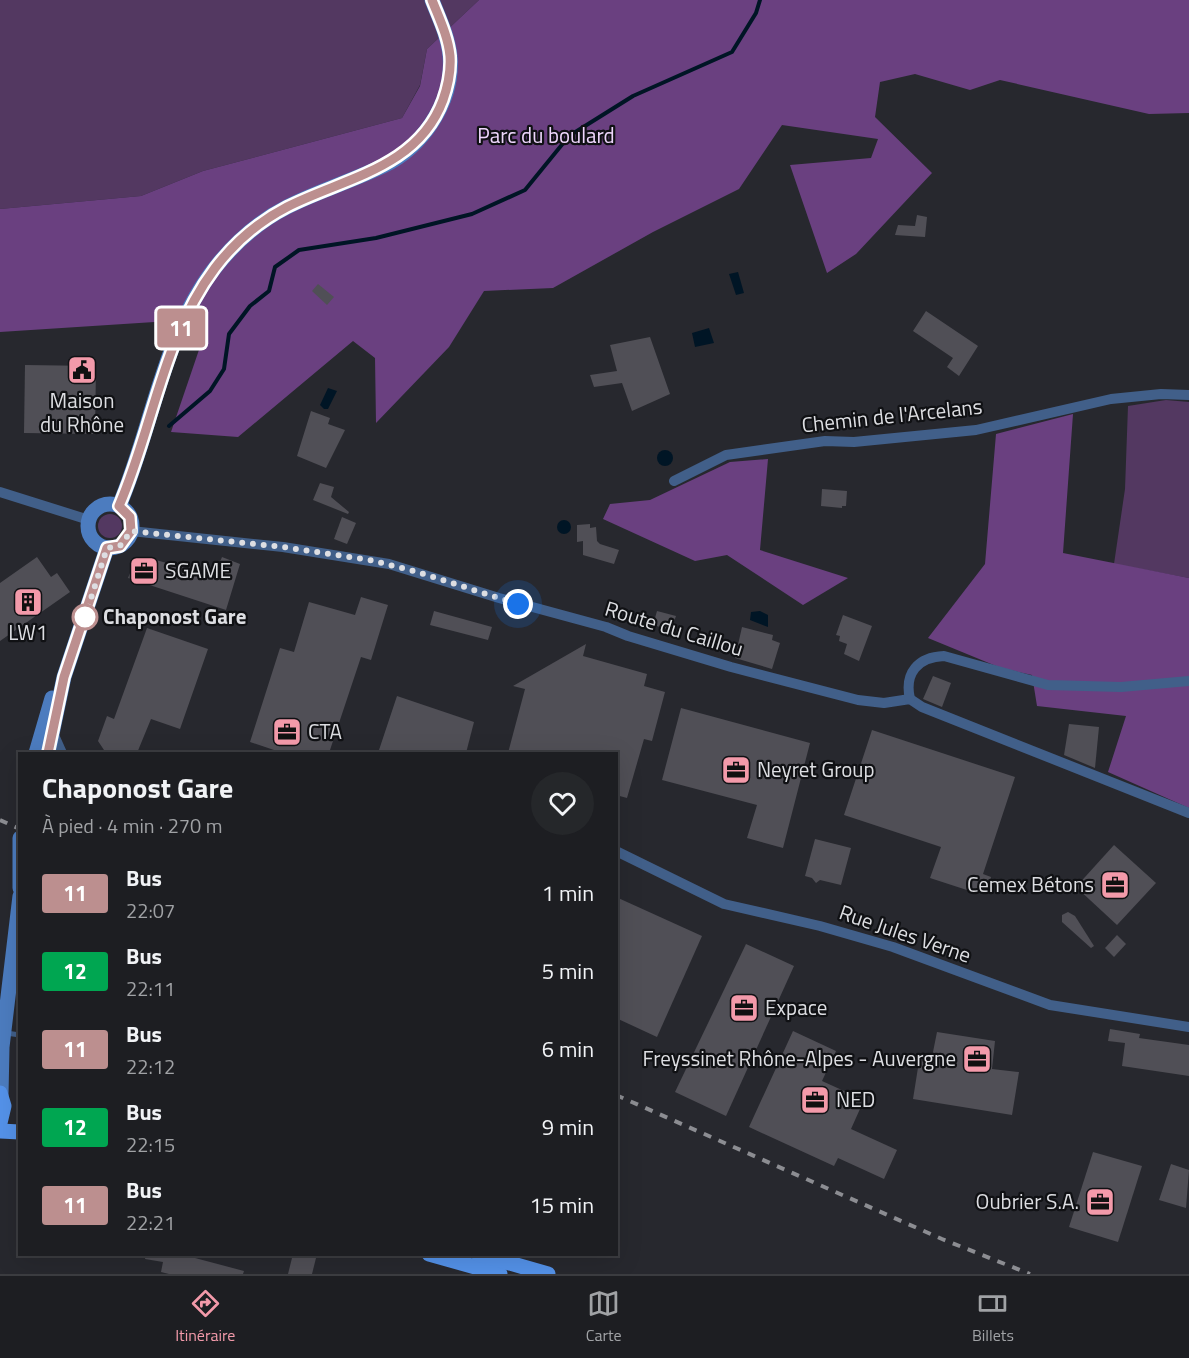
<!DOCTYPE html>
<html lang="fr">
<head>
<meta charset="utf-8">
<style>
  body { margin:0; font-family:"Titillium Web",sans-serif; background:#25272a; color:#f1f3f6; height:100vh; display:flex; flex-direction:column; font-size:22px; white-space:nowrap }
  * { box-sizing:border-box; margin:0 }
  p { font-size:20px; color:#a0a2a5 }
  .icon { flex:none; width:33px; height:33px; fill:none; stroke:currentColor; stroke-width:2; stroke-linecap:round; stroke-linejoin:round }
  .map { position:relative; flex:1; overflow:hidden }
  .side { position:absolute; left:18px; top:752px; width:600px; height:504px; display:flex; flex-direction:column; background:#1d1e22; border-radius:0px; box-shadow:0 6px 24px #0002,0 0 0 2px #3b3c40 }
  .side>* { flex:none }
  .badge { padding:0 12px; border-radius:4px; font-size:21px; line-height:39px }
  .you { position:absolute; width:30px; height:30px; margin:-15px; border:4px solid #fff; border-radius:50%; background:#1a73e8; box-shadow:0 0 0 9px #1a73e833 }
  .map>.badge { position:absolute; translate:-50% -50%; box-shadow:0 0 0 3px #fff }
  .round { display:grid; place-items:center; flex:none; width:63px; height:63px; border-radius:32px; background:#25272a }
  .overview { display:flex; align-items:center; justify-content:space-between; height:102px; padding:0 24px }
  h1 { font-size:28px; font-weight:700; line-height:45px }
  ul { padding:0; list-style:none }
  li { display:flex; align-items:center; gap:18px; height:78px; padding:0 24px }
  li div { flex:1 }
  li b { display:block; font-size:22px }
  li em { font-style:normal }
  li .badge { min-width:66px; font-weight:700; text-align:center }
  .tab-bar { display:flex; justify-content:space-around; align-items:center; height:84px; border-top:2px solid #3b3c40; background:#1d1e22; font-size:16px; color:#a0a2a5 }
  .tab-bar a { display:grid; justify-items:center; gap:3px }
  .tab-bar .active { color:#f39aaa }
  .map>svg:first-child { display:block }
  .green { fill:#533861 }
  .forest { fill:#6a4080 }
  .water { fill:#001525 }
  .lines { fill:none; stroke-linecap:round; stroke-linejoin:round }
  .stream { stroke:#001525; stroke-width:4 }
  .building { fill:#504f56 }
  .service { stroke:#415f89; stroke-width:5 }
  .minor { stroke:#415f89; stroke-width:10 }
  .secondary { stroke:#4c7cbf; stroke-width:15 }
  .primary { stroke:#5492e9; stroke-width:15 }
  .rail { stroke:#8c8d92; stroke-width:4; stroke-dasharray:8 8; stroke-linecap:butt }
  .line-casing { stroke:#fff; stroke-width:14 }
  .line { stroke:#bc8f8f; stroke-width:9 }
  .walk { stroke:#dddee2; stroke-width:6; stroke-dasharray:0 10.8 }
  .stop-dot { fill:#fff; stroke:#bc8f8f; stroke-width:3 }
  .labels { text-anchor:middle; stroke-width:4.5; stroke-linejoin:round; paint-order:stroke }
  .park-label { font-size:21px; fill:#eed6fc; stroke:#101114 }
  .poi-label { font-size:21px; fill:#dddee2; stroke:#101114; text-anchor:start }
  .street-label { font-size:21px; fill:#dddee2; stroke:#101114 }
  .stop-label { font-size:21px; font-weight:bold; fill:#dddee2; stroke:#101114; text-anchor:start }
</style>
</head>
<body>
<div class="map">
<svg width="1189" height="1274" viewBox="0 0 1189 1274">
  <rect width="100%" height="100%" fill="#27282e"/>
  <g class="green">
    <polygon points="0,0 479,0 427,49 420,85 402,118 203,171 141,196 0,209"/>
    <polygon points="1166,400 1189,402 1189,578 1114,564 1125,489 1128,406"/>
    <circle cx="110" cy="526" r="12"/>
  </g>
  <g class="forest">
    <polygon points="479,0 1189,0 1189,113 1149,114 1000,80 970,90 915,74 880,82 875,117 932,173 856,254 827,273 790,165 871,158 878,139 782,125 739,189 653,232 553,288 484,291 449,347 376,423 375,358 353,341 238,437 171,432 202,341 170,321 0,332 0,209 141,196 203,171 402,118 420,86 427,49"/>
    <polygon points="1073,414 1063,553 1189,578 1189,808 1108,772 1126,716 1037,706 1032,675 1001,668 928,638 985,564 996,434"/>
    <polygon points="768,459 760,550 848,578 803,605 727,555 695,561 603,519 610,504 650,500 730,462"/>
  </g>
  <g class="water">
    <polygon points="738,272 744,293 736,295 729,274"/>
    <polygon points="709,328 714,343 695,347 692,333"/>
    <polygon points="328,388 337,391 328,409 324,409 320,405"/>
    <circle cx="665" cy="458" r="8"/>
    <circle cx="564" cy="527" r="7"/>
    <polygon points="760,611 768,615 768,627 750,620 751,612"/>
  </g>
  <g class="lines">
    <polyline class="stream" points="169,426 210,391 224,369 229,334 250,306 269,291 275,267 299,250 376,238 472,214 525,190 569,136 633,96 732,52 756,13 760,0"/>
  </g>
  <g class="building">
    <polygon points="917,215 927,217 925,237 895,235 898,225 915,226"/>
    <polygon points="318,284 334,297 327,305 312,291"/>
    <polygon points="926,311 978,346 959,376 947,367 953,358 913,331"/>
    <polygon points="650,337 670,394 632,411 622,383 594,387 590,375 617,371 610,345"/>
    <polygon points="25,365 96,366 95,434 24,433"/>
    <polygon points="311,411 330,418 328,424 345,430 326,468 297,456"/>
    <polygon points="320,483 334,487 331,497 349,512 348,514 313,500"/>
    <polygon points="822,489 847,491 846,506 842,506 842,508 821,506"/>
    <polygon points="342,517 356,523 347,544 334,539"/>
    <polygon points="590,524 590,528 596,527 597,541 600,544 619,550 614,564 583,555 583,541 577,542 577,525"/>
    <polygon points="37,557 51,577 57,573 70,592 0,641 0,583"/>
    <polygon points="145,557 214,576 222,557 240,564 226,610 128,578 134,563 142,566"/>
    <polygon points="361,597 388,605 371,660 361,657 329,753 273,753 274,750 250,742 280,648 294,652 309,602 355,615"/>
    <polygon points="434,611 492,627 488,640 430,625"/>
    <polygon points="657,611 676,616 671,630 653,625"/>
    <polygon points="843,615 872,626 859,661 844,654 847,644 839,641 840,636 836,635"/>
    <polygon points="742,627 773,635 772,640 780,643 772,669 735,658"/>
    <polygon points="147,628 208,649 180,729 151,719 137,753 106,753 98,741 107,716 114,719"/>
    <polygon points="586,644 583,656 647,674 644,686 665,692 652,741 644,739 627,798 616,795 616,753 508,753 525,689 513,686"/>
    <polygon points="933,676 951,683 942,707 923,699"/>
    <polygon points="397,696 474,722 466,753 378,753"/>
    <polygon points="681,708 810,743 783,848 747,838 757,805 662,780"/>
    <polygon points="1069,724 1099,727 1095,768 1064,755"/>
    <polygon points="872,730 1015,777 983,874 991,877 990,883 985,889 973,892 930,878 941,847 844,815"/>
    <polygon points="815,839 851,848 841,885 820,880 816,883 812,878 805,876"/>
    <polygon points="1114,845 1156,883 1117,925 1076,887"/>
    <polygon points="616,897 702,936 657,1037 616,1018"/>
    <polygon points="1068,912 1075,916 1094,946 1091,948 1062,922 1062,915"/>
    <polygon points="1117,935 1126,944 1114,957 1105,948"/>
    <polygon points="746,944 794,966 726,1116 675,1092"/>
    <polygon points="1110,1029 1140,1034 1139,1038 1189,1045 1189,1076 1122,1066 1125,1043 1108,1041"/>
    <polygon points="793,1031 836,1051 822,1081 864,1100 851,1129 897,1150 884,1179 838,1158 834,1166 749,1127"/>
    <polygon points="937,1032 995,1041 992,1069 1019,1072 1012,1115 913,1099 920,1055 932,1057"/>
    <polygon points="1093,1152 1142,1166 1118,1242 1069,1227"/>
    <polygon points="1171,1164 1189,1170 1186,1208 1159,1200"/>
    <polygon points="146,1254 180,1254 244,1271 243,1274 169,1274 161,1272 163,1262 145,1259"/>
    <polygon points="293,1254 317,1254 312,1274 288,1274"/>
  </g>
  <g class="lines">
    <polyline class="service" points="6,1033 20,1035"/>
    <g class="minor">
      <polyline points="674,481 726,455 825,441 854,442 976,430 1111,399 1161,394 1189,395"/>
      <polyline points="0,492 89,520"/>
      <polyline points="131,531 283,547 389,564 499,598 606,627 628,636 731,667 858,700 884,703 910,699 922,707 1189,813"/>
      <path d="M 910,699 C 904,673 918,657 944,656 L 1048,685 L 1121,687 L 1189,681"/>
      <polyline points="53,733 62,753"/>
      <polyline points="616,851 724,904 820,926 893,947 1050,1005 1189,1027"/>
    </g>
    <g class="secondary">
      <circle cx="110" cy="526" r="22"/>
      <path d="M 119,506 C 152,430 164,329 218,264 C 237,241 261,220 287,207 C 318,191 352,181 383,166 C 423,147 454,101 450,56 C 448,36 439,18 432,0"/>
      <polyline points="36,753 52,698"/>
      <polyline points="48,753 64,677 107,548"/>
      <polyline points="20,838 20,888"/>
      <polyline points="1,1095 2,1047 20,896"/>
    </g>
    <g class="primary">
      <polyline points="0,1093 4,1106 0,1123"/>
      <polyline points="0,1131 20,1132"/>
      <polyline points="429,1254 500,1274"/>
      <polyline points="478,1254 548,1274"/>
    </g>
    <g class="rail">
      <polyline points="0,820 20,829"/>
      <polyline points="616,1095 942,1239 1030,1274"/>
    </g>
  </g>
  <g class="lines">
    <g class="line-casing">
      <path id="line" d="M 48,753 L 64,677 L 107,548 L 120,546 L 131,531 L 130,517 L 119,506 C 153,428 163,337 215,268 C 234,243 260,221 287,207 C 344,178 418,168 443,100 C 448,86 451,71 450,56 C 448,36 439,18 432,0"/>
    </g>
    <use href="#line" class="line"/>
    <polyline class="walk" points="85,617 107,548 120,546 131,531 283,547 370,560 414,571 518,604"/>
  </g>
  <defs>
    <g id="civic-square" transform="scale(1.5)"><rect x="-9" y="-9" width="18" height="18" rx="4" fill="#f39aaa" stroke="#101114"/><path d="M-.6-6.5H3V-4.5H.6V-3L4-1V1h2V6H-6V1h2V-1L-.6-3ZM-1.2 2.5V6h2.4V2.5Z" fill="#111"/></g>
    <g id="office-square" transform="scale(1.5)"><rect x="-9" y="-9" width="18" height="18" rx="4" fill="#f39aaa" stroke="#101114"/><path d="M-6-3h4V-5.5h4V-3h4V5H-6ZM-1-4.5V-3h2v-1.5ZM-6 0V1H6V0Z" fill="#111"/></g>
    <g id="building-square" transform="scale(1.5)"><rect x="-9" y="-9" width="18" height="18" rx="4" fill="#f39aaa" stroke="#101114"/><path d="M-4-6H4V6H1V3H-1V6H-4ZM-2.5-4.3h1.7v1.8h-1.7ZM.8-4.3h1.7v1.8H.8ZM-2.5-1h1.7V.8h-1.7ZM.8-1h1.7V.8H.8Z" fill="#111"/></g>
  </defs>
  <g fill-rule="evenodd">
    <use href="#civic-square" x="82" y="370"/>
    <use href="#office-square" x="144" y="571"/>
    <use href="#building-square" x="28" y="602"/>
    <use href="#office-square" x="287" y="732"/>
    <use href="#office-square" x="736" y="770"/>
    <use href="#office-square" x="1115" y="885"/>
    <use href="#office-square" x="744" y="1008"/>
    <use href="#office-square" x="977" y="1059"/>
    <use href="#office-square" x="815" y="1100"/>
    <use href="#office-square" x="1100" y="1202"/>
  </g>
  <circle class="stop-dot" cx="85" cy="617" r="12"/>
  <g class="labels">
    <g class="park-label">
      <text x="546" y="143">Parc du boulard</text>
    </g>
    <g class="poi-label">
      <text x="82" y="408" text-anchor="middle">Maison<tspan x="82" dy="24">du Rhône</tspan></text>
      <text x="165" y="578">SGAME</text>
      <text x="28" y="640" text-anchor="middle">LW1</text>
      <text x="308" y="739">CTA</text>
      <text x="757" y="777">Neyret Group</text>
      <text x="1094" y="892" text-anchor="end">Cemex Bétons</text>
      <text x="765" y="1015">Expace</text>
      <text x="956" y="1066" text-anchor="end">Freyssinet Rhône-Alpes - Auvergne</text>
      <text x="836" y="1107">NED</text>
      <text x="1079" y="1209" text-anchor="end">Oubrier S.A.</text>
    </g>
    <g class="street-label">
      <text transform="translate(892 416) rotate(-6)" y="7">Chemin de l'Arcelans</text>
      <text transform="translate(674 629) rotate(17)" y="7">Route du Caillou</text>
      <text transform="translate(905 934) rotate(19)" y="7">Rue Jules Verne</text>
    </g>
    <g class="stop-label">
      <text x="103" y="624">Chaponost Gare</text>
    </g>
  </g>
</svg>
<div class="you" style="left:518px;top:604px"></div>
<b class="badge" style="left:181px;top:328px;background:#bc8f8f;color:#fff">11</b>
<section class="side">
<div class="overview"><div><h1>Chaponost Gare</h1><p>À pied · 4 min · 270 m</p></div><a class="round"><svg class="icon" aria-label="heart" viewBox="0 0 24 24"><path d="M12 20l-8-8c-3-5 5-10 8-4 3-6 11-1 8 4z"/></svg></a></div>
<ul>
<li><span class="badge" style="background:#bc8f8f;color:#fff">11</span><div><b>Bus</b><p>22:07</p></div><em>1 min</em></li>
<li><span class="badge" style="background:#00a651;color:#fff">12</span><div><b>Bus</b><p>22:11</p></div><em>5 min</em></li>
<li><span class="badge" style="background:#bc8f8f;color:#fff">11</span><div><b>Bus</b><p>22:12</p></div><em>6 min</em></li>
<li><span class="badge" style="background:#00a651;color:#fff">12</span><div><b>Bus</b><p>22:15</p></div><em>9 min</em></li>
<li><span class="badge" style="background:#bc8f8f;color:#fff">11</span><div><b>Bus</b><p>22:21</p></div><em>15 min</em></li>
</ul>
</section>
</div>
<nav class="tab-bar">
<a class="active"><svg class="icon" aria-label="directions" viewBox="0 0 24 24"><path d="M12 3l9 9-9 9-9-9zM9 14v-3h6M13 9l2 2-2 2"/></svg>Itinéraire</a>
<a><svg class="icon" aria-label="map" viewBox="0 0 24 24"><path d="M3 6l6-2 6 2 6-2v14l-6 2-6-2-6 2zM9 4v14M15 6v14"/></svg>Carte</a>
<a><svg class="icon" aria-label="tickets" viewBox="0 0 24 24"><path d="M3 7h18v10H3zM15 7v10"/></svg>Billets</a>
</nav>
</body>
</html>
